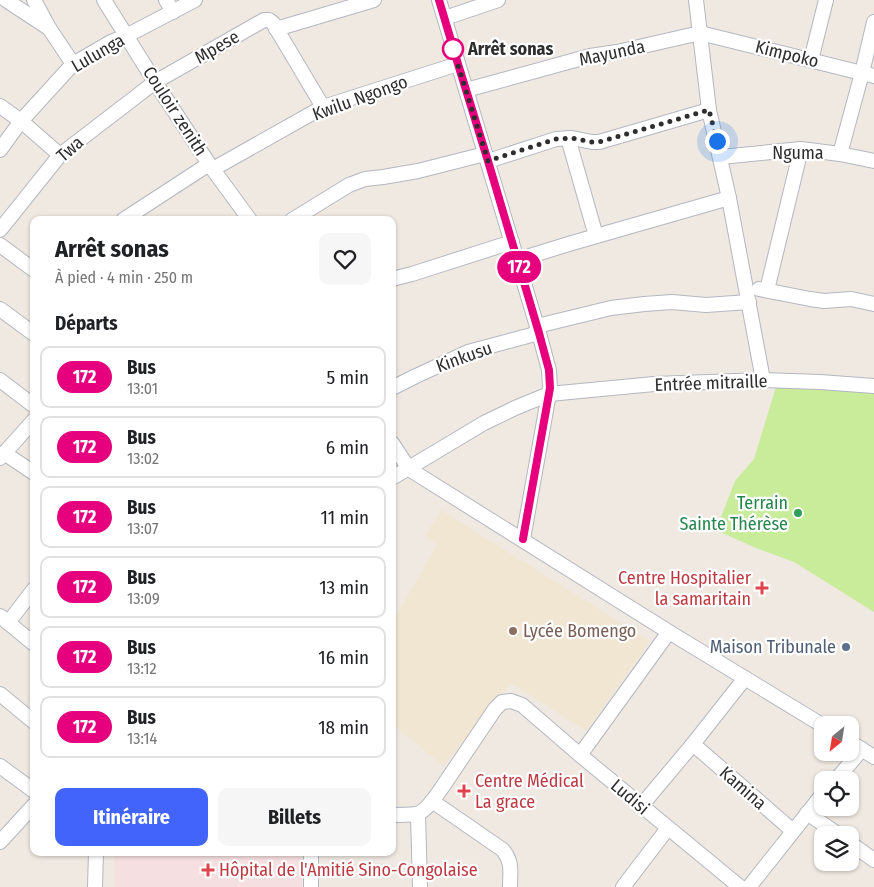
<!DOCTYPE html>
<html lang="fr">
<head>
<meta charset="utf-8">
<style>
  body { margin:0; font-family:"Fira Sans Condensed",sans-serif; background:#f6f6f6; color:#202124; height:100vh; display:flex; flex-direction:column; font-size:19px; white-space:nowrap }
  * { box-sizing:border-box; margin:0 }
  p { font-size:16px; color:#757577 }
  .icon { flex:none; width:28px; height:28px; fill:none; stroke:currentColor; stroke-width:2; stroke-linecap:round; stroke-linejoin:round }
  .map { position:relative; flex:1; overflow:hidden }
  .details { position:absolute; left:30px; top:216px; width:366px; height:640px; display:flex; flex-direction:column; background:#fff; border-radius:10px; box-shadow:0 1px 4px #0004 }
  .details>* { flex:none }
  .badge { padding:0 10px; border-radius:16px; font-size:18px; line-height:32px }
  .needle { width:32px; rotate:210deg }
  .tools { position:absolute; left:814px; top:716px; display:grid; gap:10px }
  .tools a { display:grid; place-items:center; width:45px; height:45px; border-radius:10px; background:#fff; box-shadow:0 1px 4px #0004; font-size:25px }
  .you { position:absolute; width:25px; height:25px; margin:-12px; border:4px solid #fff; border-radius:50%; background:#1a73e8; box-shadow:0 0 0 8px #1a73e833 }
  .map>.badge { position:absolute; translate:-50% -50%; box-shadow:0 0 0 2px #fff }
  h2 { padding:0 25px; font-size:19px; line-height:45px }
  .round { display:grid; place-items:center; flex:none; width:52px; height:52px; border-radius:10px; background:#f6f6f6 }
  .summary { display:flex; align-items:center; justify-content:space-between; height:85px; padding:0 25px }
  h1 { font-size:24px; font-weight:700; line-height:38px }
  .action { display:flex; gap:10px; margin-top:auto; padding:10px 25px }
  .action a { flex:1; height:58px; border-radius:10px; background:#4264fb; color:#fff; font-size:20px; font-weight:700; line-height:58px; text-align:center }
  .action a+a { background:#f6f6f6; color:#202124 }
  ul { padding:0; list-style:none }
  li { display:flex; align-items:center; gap:15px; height:62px; margin:0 10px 8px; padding:0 15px; border:2px solid #e0e0e0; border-radius:10px }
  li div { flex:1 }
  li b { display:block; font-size:19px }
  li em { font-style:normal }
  li .badge { min-width:55px; font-weight:700; text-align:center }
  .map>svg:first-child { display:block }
  .education { fill:#f0e6d1 }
  .medical { fill:#f5dfe0 }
  .pitch { fill:#c9ec9a }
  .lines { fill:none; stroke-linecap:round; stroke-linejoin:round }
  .minor-casing { stroke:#b4b7c1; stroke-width:16 }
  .minor { stroke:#fff; stroke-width:14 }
  .line-casing { stroke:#fff; stroke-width:11 }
  .line { stroke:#e6007e; stroke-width:8 }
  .walk { stroke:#2e2e2e; stroke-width:5; stroke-dasharray:0 9 }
  .stop-dot { fill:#fff; stroke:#e6007e; stroke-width:2.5 }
  .leisure-dot { fill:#2e9e5b; stroke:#fff; stroke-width:2 }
  .health-dot { fill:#e0444e; stroke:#fff; stroke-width:2 }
  .education-dot { fill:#8d6e63; stroke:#fff; stroke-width:2 }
  .service-dot { fill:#5c6f8a; stroke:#fff; stroke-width:2 }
  .labels { text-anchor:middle; stroke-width:4.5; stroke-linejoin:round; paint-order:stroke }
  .street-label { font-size:18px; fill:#2e2e2e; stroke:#fff }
  .stop-label { font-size:18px; font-weight:bold; fill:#2e2e2e; stroke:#fff; text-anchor:start }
  .leisure-label { font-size:18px; fill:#27864d; stroke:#fff; text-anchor:end }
  .health-label { font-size:18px; fill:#be3a42; stroke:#fff; text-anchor:start }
  .education-label { font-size:18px; fill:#785e54; stroke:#fff; text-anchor:start }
  .service-label { font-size:18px; fill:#4e5e75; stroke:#fff; text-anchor:end }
</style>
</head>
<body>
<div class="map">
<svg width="874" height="887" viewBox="0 0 874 887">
  <rect width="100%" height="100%" fill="#efe9e1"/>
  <polygon class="education" points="441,510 650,641 586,731 511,683 443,766 393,724 393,621 437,545 425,536"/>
  <polygon class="medical" points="114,853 301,853 302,887 115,887"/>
  <polygon class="pitch" points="776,387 874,391 874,612 794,562 756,548 716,530 735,481 754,459"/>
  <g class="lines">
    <g class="minor-casing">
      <g id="minor">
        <polyline points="6,0 47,27"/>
        <polyline points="34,0 49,28 73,64"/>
        <polyline points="104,0 155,82 209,164 250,220"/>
        <polyline points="166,0 173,12"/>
        <polyline points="439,0 539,333 549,370 550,388 523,539"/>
        <polyline points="696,0 709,110 729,198 763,380"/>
        <polyline points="445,18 498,0"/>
        <polyline points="276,29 374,0"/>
        <polyline points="811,60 826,0"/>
        <polyline points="466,90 590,56 617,52 700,33 874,76"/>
        <polyline points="0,106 21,121 60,155"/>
        <polyline points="568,138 596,236"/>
        <polyline points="0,150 21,121 73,64 111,42 126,36 195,0"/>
        <polyline points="840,154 862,73 874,22"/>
        <polyline points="721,157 801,149 840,154 874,161"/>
        <polyline points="488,161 556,139 572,138 592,142 599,142 709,110"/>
        <polyline points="213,169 323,107 458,64"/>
        <polyline points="123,220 209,164"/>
        <polyline points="292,220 349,185 365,179 383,177 418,171 485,154"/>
        <polyline points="0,230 60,155 155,82 264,20 269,20 273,23 323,107"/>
        <polyline points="0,245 34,270"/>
        <polyline points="517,260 572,243 729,198"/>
        <polyline points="392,279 412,274 512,242"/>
        <polyline points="759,289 810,299 824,301 851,299 874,304"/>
        <polyline points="767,290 801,149"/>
        <polyline points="0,309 34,334"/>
        <polyline points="537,326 611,308 644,304 672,302 706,305 749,302"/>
        <polyline points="0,380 34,406"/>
        <polyline points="392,388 416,376 468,352 539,333"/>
        <polyline points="392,443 409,469 669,632 822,725"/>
        <polyline points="4,453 34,473"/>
        <polyline points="0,458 34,420"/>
        <polyline points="392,478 484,423 515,408 549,394 654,384 763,380 820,382 874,386"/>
        <polyline points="0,616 34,644"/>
        <polyline points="8,623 34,589"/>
        <polyline points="0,694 34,722"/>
        <polyline points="850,742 874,757"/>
        <polyline points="693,744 793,831"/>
        <polyline points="580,755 669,632"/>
        <polyline points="0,766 34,791"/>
        <polyline points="836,780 862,749"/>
        <path d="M 432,801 L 503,850 C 513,863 510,872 510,887"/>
        <polyline points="641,806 693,744 745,678"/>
        <polyline points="807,813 839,835"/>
        <polyline points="418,814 420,887"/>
        <path d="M 392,815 C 400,815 409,815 416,814 C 426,812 436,796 441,789 L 495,709 L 502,702 L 511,701 L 522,705 L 580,755 L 740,887"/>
        <polyline points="0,842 34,805"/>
        <polyline points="850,843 874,860"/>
        <polyline points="311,852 311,887"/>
        <polyline points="95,887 96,852"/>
        <polyline points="623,887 668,828"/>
        <polyline points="749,887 822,795"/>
      </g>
    </g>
    <use href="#minor" class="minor"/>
  </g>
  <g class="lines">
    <g class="line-casing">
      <polyline id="line" points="439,0 458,64 488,161 539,333 549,370 550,388 523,539"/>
    </g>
    <use href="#line" class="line"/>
    <polyline class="walk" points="453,49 488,161 556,139 572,138 592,142 599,142 709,110 717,141"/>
  </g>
  <circle class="stop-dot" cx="453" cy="49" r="10"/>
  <circle class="leisure-dot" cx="798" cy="513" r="5"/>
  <g class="health-dot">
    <path d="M759.5 580.5h5v5h5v5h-5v5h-5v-5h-5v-5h5z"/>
    <path d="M461.5 783.5h5v5h5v5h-5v5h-5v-5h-5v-5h5z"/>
    <path d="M205.5 862.5h5v5h5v5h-5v5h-5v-5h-5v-5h5z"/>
  </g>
  <circle class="education-dot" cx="513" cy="631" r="5"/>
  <circle class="service-dot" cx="846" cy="647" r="5"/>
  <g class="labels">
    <g class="street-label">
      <text transform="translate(217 47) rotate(-30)" y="6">Mpese</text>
      <text transform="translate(98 53) rotate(-30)" y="6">Lulunga</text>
      <text transform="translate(612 53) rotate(-12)" y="6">Mayunda</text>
      <text transform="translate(787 54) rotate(14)" y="6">Kimpoko</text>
      <text transform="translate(360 98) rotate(-20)" y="6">Kwilu Ngongo</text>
      <text transform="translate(175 111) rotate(57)" y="6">Couloir zenith</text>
      <text transform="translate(70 149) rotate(-41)" y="6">Twa</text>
      <text x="798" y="159">Nguma</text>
      <text transform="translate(464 357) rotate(-20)" y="6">Kinkusu</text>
      <text transform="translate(711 383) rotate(-2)" y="6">Entrée mitraille</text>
      <text transform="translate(743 788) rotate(41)" y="6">Kamina</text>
      <text transform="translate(630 797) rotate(40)" y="6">Ludisi</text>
    </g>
    <g class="stop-label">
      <text x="468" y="55">Arrêt sonas</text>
    </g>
    <g class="leisure-label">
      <text x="788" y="509">Terrain<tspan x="788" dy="21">Sainte Thérèse</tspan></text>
    </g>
    <g class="health-label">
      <text x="751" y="584" text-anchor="end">Centre Hospitalier<tspan x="751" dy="21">la samaritain</tspan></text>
      <text x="475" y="787">Centre Médical<tspan x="475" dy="21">La grace</tspan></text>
      <text x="219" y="876">Hôpital de l'Amitié Sino-Congolaise</text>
    </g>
    <g class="education-label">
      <text x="523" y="637">Lycée Bomengo</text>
    </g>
    <g class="service-label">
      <text x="836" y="653">Maison Tribunale</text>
    </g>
  </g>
</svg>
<div class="tools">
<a><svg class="needle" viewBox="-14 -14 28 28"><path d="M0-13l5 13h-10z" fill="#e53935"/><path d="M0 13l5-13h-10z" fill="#757577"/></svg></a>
<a><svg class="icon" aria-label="locate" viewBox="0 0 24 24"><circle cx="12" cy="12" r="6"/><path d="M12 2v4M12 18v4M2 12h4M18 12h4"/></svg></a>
<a><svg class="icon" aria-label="layers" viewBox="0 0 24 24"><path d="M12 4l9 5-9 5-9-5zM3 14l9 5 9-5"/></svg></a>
</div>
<div class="you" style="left:717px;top:141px"></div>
<b class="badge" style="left:519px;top:267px;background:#e6007e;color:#fff">172</b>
<section class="details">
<div class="summary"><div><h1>Arrêt sonas</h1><p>À pied · 4 min · 250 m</p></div><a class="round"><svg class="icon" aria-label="heart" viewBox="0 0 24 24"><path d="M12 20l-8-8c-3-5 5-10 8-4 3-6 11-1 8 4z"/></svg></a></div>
<h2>Départs</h2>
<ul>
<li><span class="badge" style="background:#e6007e;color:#fff">172</span><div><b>Bus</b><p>13:01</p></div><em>5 min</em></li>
<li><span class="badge" style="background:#e6007e;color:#fff">172</span><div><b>Bus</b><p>13:02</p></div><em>6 min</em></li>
<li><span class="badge" style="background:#e6007e;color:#fff">172</span><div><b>Bus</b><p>13:07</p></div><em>11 min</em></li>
<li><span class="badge" style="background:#e6007e;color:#fff">172</span><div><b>Bus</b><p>13:09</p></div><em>13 min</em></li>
<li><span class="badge" style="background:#e6007e;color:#fff">172</span><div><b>Bus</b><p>13:12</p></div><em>16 min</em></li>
<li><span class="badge" style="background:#e6007e;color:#fff">172</span><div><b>Bus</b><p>13:14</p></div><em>18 min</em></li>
</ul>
<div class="action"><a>Itinéraire</a><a>Billets</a></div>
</section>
</div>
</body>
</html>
